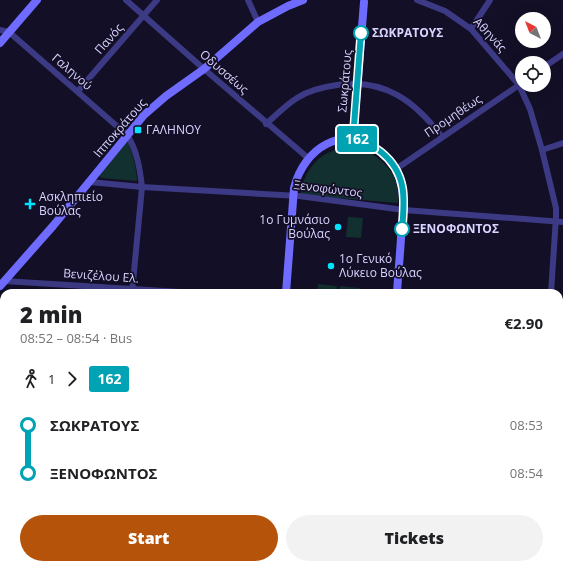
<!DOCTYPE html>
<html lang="en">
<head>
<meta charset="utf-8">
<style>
  body { margin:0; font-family:"Open Sans",sans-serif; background:#f2f2f2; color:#202124; height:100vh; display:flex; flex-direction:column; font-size:15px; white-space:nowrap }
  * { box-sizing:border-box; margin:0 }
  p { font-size:13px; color:#757577 }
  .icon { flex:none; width:22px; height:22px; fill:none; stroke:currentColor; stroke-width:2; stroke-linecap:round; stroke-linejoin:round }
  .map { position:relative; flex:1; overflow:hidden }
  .sheet { position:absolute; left:0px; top:289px; width:563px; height:280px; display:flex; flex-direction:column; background:#fff; border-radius:12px 12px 0 0; box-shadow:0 4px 16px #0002 }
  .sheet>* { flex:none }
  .badge { padding:0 8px; border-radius:3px; font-size:14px; line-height:26px }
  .needle { width:26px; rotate:318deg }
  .controls { position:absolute; left:515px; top:12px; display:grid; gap:8px }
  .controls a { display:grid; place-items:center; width:36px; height:36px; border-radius:50%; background:#fff; box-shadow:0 4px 16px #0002; font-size:20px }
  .map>.badge { position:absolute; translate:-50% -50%; box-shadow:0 0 0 2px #fff }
  .legs { display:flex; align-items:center; gap:6px; height:44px; padding:0 20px; font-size:13px }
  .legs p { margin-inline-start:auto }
  .headline { display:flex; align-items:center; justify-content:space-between; height:68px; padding:0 20px }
  h1 { font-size:22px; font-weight:800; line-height:30px }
  .action { display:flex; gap:8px; margin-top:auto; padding:8px 20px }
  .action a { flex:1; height:46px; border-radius:24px; background:#b45309; color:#fff; font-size:16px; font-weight:800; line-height:46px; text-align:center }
  .action a+a { background:#f2f2f2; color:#202124 }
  ul { padding:0 20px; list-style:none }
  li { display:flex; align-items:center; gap:14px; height:48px; font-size:15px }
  li i { display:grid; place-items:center; width:6px; height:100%; margin:0 5px; background:currentColor }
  li i::after { content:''; width:10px; height:10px; margin:-5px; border:3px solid; border-radius:50%; background:#fff }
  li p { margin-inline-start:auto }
  li:first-child i { background:linear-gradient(#0000 50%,currentColor 0) }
  li:last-child i { background:linear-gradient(currentColor 50%,#0000 0) }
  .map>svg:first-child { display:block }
  .green { fill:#12302f }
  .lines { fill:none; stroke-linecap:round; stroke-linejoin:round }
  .street { stroke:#3d3a85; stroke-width:6 }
  .secondary { stroke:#6f6bff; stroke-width:8 }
  .line-1-casing { stroke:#fff; stroke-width:9 }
  .line-1 { stroke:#00a3b4; stroke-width:6 }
  .stop-1-dot { fill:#fff; stroke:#00a3b4; stroke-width:2 }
  .poi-dot { fill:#00e5ff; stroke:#130f26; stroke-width:1.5 }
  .labels { text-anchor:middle; stroke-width:3.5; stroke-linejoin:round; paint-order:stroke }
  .stop-label { font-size:12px; font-weight:bold; fill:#d9d4ff; stroke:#130f26; text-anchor:start }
  .street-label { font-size:12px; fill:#d9d4ff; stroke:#130f26 }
  .poi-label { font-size:12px; fill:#d9d4ff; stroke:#130f26; text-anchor:start }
</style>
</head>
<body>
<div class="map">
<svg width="563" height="569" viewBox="0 0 563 569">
  <rect width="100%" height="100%" fill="#130f26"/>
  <g class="green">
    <path d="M 127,141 C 132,149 137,171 137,181 L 101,178 L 99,175 Z"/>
    <path d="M 349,148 C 353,148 357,148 361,150 C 383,155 403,180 398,203 L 301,195 C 302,175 316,155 336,150 C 340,149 345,148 349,148 Z"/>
    <polygon points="348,217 363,218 361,238 346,237"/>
    <polygon points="318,284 337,286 336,293 317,293"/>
    <polygon points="340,286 360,288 359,293 339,293"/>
    <polygon points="270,565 367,565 368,569 269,569"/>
  </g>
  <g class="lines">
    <g class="street">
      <polyline points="126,0 204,69 308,158"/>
      <polyline points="248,0 258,22"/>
      <polyline points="417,0 445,11 471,29 519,85 530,109 542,150 556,208 556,217 551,293"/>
      <polyline points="471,29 490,0"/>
      <path d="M 0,30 L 9,32 L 127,135 C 137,150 140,169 142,187 L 132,293"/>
      <polyline points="544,67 563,54"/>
      <polyline points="78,91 157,0"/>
      <path d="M 266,124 C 276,115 286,105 297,98 C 309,90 323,87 337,85 C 384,78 415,101 442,137"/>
      <polyline points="542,150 563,143"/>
      <polyline points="396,169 522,83"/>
      <polyline points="90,182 142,187 299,196 404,210 563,222"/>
      <polyline points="4,281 196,293"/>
      <polyline points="559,327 563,327"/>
      <polyline points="559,452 563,453"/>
      <polyline points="0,496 4,496"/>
      <polyline points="0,531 4,531"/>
      <polyline points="559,559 563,560"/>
      <polyline points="49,565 53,569"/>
      <polyline points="374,565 374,569"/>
      <polyline points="109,569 109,565"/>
      <polyline points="260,569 261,565"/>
      <polyline points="528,569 528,565"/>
    </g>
    <g class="secondary">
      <polyline points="0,43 37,0"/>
      <polyline points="353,139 364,2"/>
      <polyline points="0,286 53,226 144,115 166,96 204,69 258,22 288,6 303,0"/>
      <path d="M 286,293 L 294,188 C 304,148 343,123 379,151 C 389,158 396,166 399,177 C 406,197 403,218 401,238 C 400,256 398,275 397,293"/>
      <polyline points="0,384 4,385"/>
      <polyline points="559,432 563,432"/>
    </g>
  </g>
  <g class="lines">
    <g class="line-1-casing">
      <path id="line-1" d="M 361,33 L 353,139 C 363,140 372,145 381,152 C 407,173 405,199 402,229"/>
    </g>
    <use href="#line-1" class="line-1"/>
  </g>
  <g class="stop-1-dot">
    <circle cx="361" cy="33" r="7"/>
    <circle cx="402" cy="229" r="7"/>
  </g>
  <g class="poi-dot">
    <rect x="134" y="126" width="8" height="8" rx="2"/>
    <path d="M28 198h4v4h4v4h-4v4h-4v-4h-4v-4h4z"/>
    <circle cx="338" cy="227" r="4"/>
    <circle cx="331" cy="266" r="4"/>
  </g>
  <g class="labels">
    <g class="stop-label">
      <text x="372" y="37">ΣΩΚΡΑΤΟΥΣ</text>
      <text x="413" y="233">ΞΕΝΟΦΩΝΤΟΣ</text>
    </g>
    <g class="street-label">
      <text transform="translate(490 35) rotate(47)" y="4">Αθηνάς</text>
      <text transform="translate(109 39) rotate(-49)" y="4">Πανός</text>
      <text transform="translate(72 72) rotate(41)" y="4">Γαληνού</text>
      <text transform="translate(224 72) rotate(41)" y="4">Οδυσσέως</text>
      <text transform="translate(345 81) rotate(-85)" y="4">Σωκράτους</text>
      <text transform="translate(453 116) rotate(-34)" y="4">Προμηθέως</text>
      <text transform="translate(120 128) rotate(-49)" y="4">Ιπποκράτους</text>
      <text transform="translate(328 189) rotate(7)" y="4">Ξενοφώντος</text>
      <text transform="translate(101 276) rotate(4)" y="4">Βενιζέλου Ελ.</text>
    </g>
    <g class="poi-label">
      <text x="146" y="134">ΓΑΛΗΝΟΥ</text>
      <text x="39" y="201">Ασκληπιείο<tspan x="39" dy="14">Βούλας</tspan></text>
      <text x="330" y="224" text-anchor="end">1ο Γυμνάσιο<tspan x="330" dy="14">Βούλας</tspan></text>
      <text x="339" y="263">1ο Γενικό<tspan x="339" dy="14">Λύκειο Βούλας</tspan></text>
    </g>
  </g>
</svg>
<div class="controls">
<a><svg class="needle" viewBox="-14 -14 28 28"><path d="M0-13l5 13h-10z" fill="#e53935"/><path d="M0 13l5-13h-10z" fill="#757577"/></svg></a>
<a><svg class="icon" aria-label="locate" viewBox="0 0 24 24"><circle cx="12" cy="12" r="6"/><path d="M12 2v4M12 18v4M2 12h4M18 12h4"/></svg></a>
</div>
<b class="badge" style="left:357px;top:139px;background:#00a3b4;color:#fff">162</b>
<section class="sheet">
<div class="headline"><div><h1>2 min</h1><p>08:52 – 08:54 · Bus</p></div><b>€2.90</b></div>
<div class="legs"><svg class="icon" aria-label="walk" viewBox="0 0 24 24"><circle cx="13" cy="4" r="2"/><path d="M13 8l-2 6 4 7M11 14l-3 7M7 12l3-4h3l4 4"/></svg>1<svg class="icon" aria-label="forward" viewBox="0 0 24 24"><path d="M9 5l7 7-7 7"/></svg><b class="badge" style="background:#00a3b4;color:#fff">162</b></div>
<ul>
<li><i style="color:#00a3b4"></i><b>ΣΩΚΡΑΤΟΥΣ</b><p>08:53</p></li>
<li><i style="color:#00a3b4"></i><b>ΞΕΝΟΦΩΝΤΟΣ</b><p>08:54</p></li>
</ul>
<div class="action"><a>Start</a><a>Tickets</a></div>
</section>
</div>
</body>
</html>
